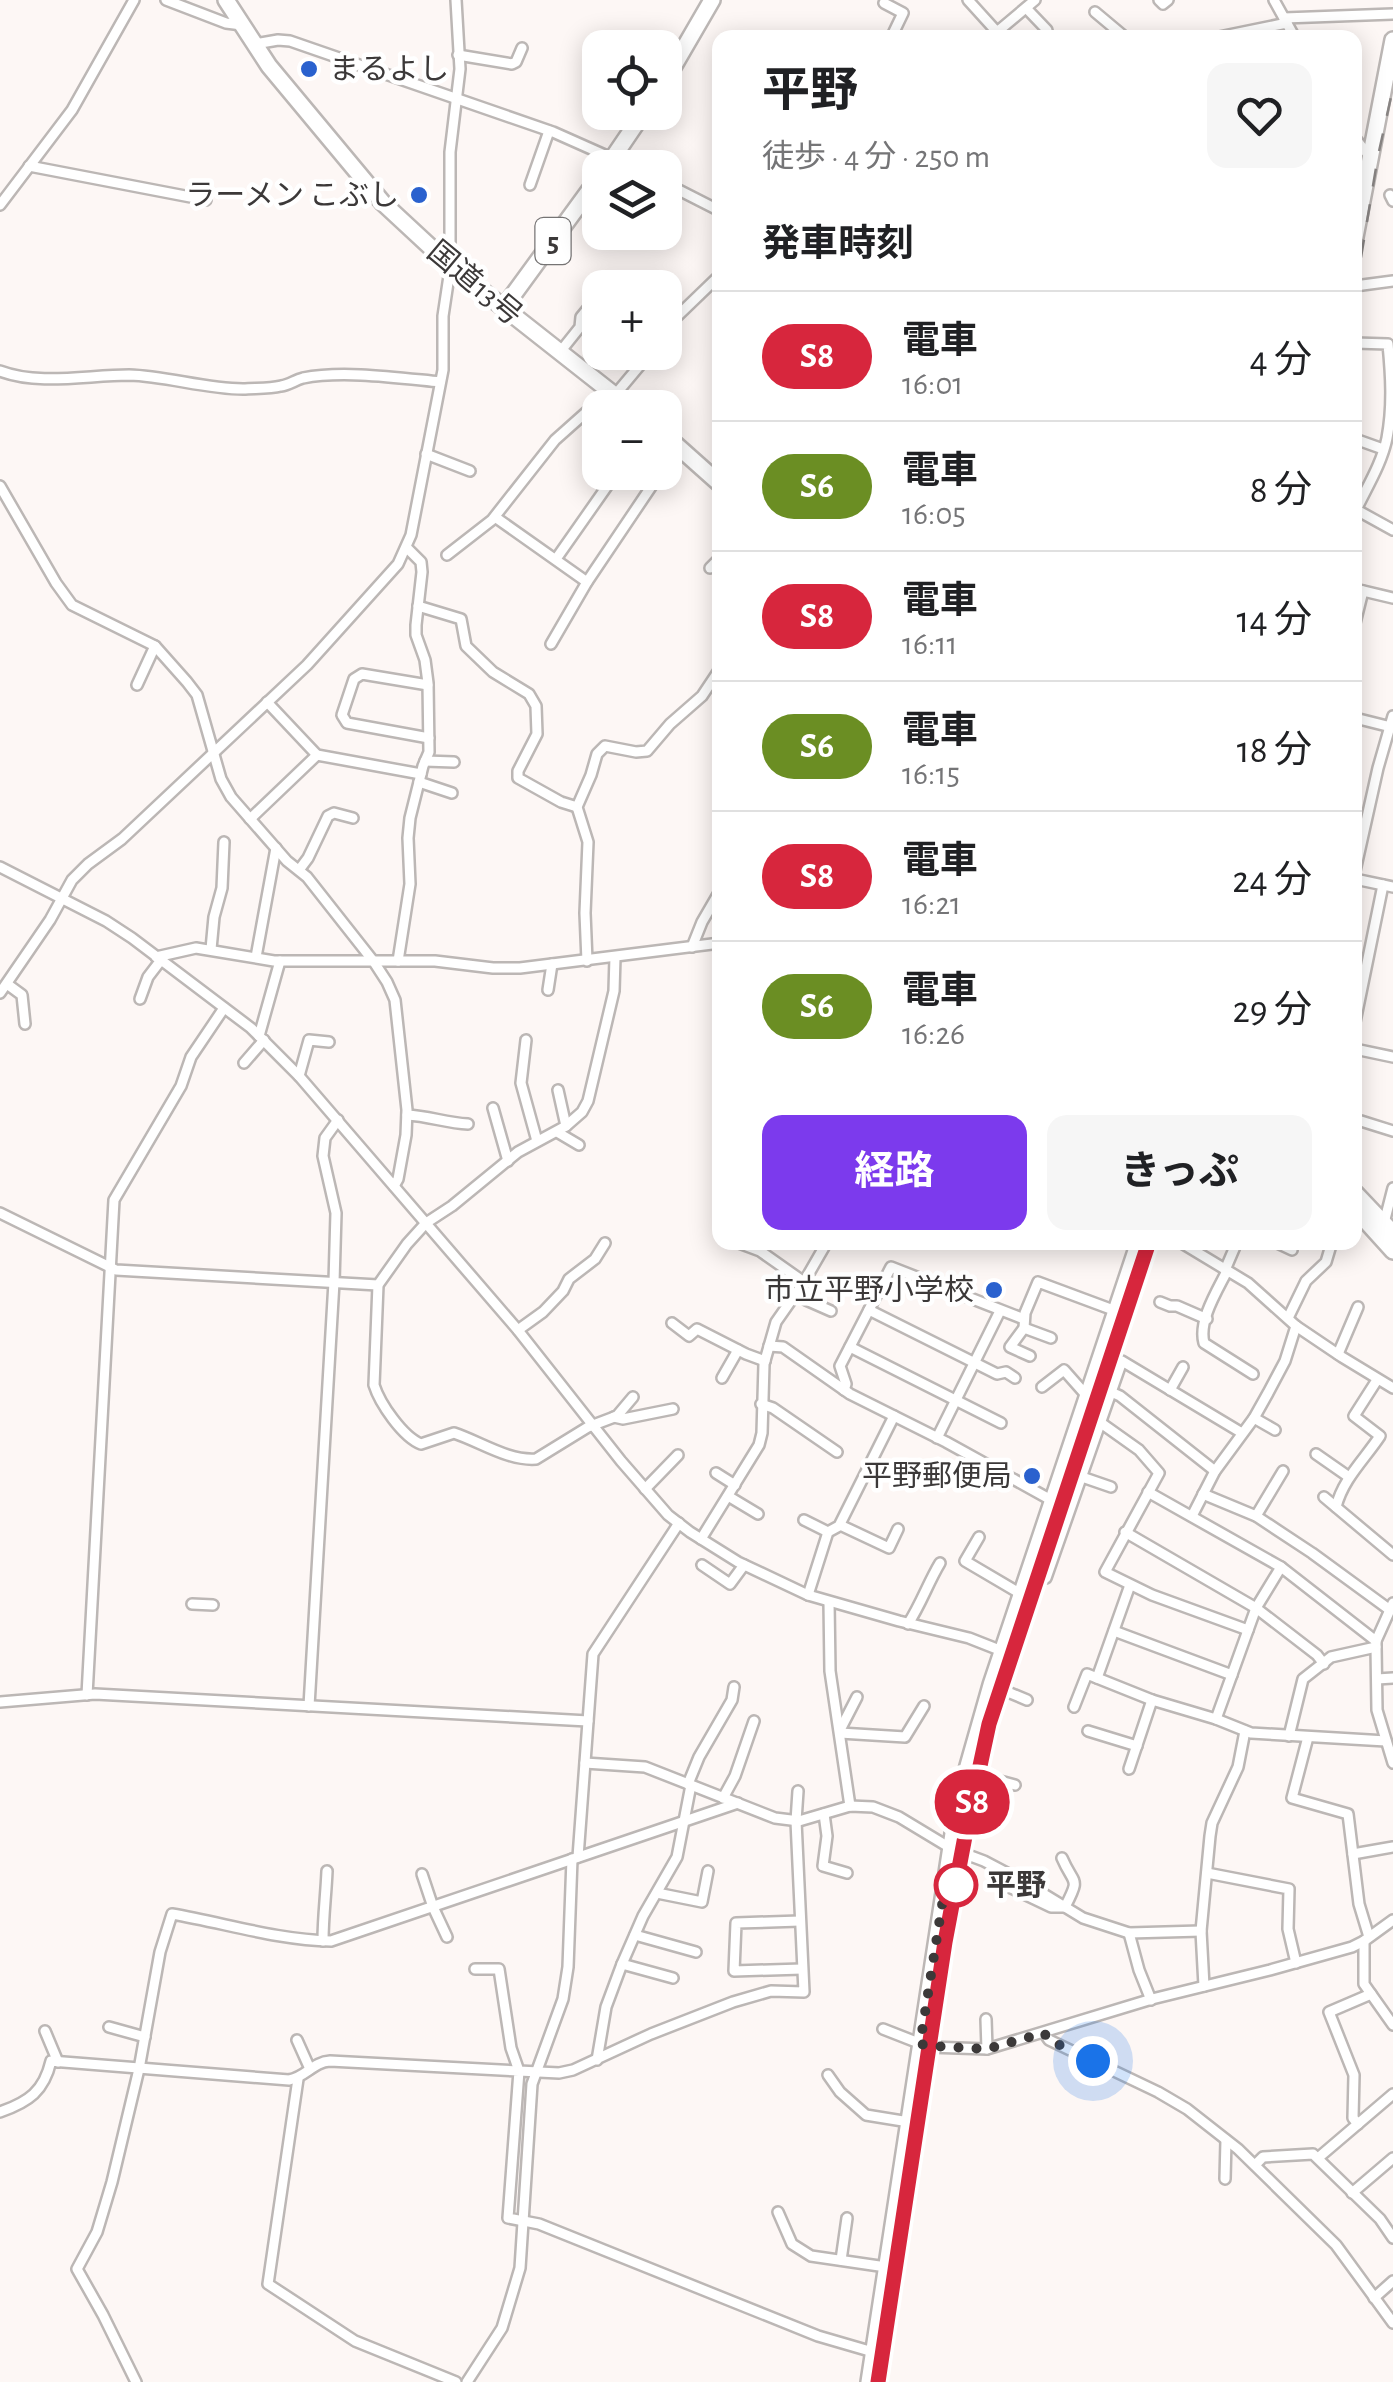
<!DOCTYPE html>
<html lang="ja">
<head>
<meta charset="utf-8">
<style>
  body { margin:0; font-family:"Alegreya Sans","Noto Sans JP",sans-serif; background:#f6f6f6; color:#202124; height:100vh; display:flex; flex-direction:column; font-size:38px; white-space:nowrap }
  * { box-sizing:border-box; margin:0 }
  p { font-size:32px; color:#757577 }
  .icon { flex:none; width:55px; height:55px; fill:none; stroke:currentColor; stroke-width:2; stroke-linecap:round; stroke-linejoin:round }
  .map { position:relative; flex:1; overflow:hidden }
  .side { position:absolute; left:712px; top:30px; width:650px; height:1220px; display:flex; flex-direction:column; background:#fff; border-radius:20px; box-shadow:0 5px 25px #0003 }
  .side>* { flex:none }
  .badge { padding:0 20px; border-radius:32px; font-size:35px; line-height:65px }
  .controls { position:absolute; left:582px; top:30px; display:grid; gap:20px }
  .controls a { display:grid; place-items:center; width:100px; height:100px; border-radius:20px; background:#fff; box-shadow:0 5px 25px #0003; font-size:50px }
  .you { position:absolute; width:50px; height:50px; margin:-25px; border:8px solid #fff; border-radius:50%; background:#1a73e8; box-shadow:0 0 0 15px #1a73e833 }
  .map>.badge { position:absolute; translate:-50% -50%; box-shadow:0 0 0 5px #fff }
  h2 { padding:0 50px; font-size:38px; line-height:90px }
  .round { display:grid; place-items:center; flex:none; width:105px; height:105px; border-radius:20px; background:#f6f6f6 }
  .head { display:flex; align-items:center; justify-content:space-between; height:170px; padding:0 50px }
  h1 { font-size:48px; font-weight:700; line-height:75px }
  .button { display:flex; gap:20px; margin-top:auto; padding:20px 50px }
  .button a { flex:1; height:115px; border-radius:20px; background:#7c3aed; color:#fff; font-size:40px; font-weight:700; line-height:115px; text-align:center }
  .button a+a { background:#f6f6f6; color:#202124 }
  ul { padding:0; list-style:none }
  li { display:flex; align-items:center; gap:30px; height:130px; padding:0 50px; border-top:2px solid #e0e0e0 }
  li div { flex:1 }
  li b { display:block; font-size:38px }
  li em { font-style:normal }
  li .badge { min-width:110px; font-weight:700; text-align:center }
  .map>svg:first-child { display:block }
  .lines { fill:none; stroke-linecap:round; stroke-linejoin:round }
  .minor-casing { stroke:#bcb7b5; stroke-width:14 }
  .primary-casing { stroke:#bcb7b5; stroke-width:20 }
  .trunk-casing { stroke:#bcb7b5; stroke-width:20 }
  .minor { stroke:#fff; stroke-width:9 }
  .primary { stroke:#fff; stroke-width:15 }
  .trunk { stroke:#fff; stroke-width:15 }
  .rail { stroke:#888483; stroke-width:2.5; stroke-dasharray:18 18; stroke-linecap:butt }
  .line-casing { stroke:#fff; stroke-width:22 }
  .line { stroke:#d7263d; stroke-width:15 }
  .walk { stroke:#3c3939; stroke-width:10; stroke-dasharray:0 18 }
  .poi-dot { fill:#2a61ce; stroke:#fff; stroke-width:4 }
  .stop-dot { fill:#fff; stroke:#d7263d; stroke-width:5 }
  .labels { text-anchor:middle; stroke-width:9; stroke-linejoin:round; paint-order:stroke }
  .shield { fill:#fff; stroke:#767474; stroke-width:2.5 }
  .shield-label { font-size:28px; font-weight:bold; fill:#3c3939 }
  .poi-label { font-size:30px; fill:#3c3939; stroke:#fff; text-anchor:end }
  .street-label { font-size:30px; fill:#3c3939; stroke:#fff }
  .stop-label { font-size:30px; font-weight:bold; fill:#3c3939; stroke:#fff; text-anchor:start }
</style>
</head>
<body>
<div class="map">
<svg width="1393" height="2382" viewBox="0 0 1393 2382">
  <rect width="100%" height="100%" fill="#fdf7f5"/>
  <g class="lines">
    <g class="minor-casing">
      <g id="minor">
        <polyline points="166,0 226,23 242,25"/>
        <polyline points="968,0 997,32 1035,0"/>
        <polyline points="1159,0 1163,4 1168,0"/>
        <polyline points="1274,0 1295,38"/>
        <polyline points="884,3 903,13 891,38"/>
        <polyline points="1026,8 1047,30 1047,38"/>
        <polyline points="1095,12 1126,38"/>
        <polyline points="1284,18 1393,14"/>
        <polyline points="1214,38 1287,23"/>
        <polyline points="255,44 278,40 290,41 553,132 634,168"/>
        <polyline points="458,55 512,64 516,62 522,48"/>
        <polyline points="1355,138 1369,156"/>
        <polyline points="29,166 206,200"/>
        <polyline points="665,183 720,211"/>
        <polyline points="530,185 549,131"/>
        <polyline points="1390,195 1393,201"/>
        <polyline points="0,205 72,110 134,0"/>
        <polyline points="444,259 450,243 450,152 460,69 456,0"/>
        <polyline points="1355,286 1393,281"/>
        <polyline points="665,328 720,275"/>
        <path d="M 1355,343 L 1388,344 C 1391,375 1393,406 1387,438 C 1382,463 1367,487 1356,510"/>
        <polyline points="560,352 580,327 581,317 590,306"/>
        <path d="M 0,371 C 40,386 87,375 129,375 C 167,376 205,389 243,389 C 255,388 269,389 281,386 C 289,385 295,380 303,378 C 343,370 399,378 440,382"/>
        <polyline points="615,395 651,352"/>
        <polyline points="1355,439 1383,449"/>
        <polyline points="426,454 470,471"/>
        <polyline points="665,467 679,447"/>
        <polyline points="640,472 655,482"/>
        <polyline points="0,486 56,583 72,605 155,646 187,682 197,695 221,779 231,797 287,861 307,877 374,962 387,982 395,1000 407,1110 406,1135 398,1179 394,1186"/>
        <polyline points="1355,509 1393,530"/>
        <polyline points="495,517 587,582"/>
        <polyline points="447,555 492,520 555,440 610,391"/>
        <polyline points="556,559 617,472"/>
        <polyline points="710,568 720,558"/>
        <polyline points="1355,589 1393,598"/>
        <polyline points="418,606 461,619 466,646 493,672 529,694 536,706 537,734 518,771 518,778 561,802 577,807"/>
        <polyline points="1355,623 1363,591"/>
        <polyline points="551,644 587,582 661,472"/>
        <polyline points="137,685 155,646"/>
        <polyline points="428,685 362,674 354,679 342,715 347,723 429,738"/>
        <polyline points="267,702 317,755 421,774"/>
        <polyline points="1355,718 1391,727"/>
        <polyline points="425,761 454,762"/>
        <polyline points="419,782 452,793"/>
        <polyline points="250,819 317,755"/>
        <polyline points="0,867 106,921 132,938 251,1028 299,1076 517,1329 621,1461 668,1515 690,1532 738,1562 808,1595 899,1621 969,1638 1002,1651"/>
        <polyline points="299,870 308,858 328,816 334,813 353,818"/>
        <polyline points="1355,871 1378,768 1393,716"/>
        <polyline points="1355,879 1393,887"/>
        <polyline points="692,947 702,922 720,891"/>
        <polyline points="211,949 214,917 222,888 224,842"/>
        <polyline points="156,957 196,948 274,961 435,961 493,968 520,968 720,943"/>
        <polyline points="256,957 276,848"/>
        <path d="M 615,957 L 614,991 L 588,1101 L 582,1112 L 566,1126 L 518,1152 L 452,1206 L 426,1223 L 407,1244 L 378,1285 L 374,1385 C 380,1404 403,1437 421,1444 L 454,1433 C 481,1442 508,1461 536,1459 L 588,1427 L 617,1416 L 633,1397"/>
        <polyline points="398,961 410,884 408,838 410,818 423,766 429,752 428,683 425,660 416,635 416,625 422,572 421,562 407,548"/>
        <polyline points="587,961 585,913 588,842 577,807 591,775 597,754 605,746 636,752 647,751 670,724 702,696 720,669"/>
        <polyline points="7,984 22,995 25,1024"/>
        <polyline points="548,990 552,964"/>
        <polyline points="0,993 50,920 72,880 88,864 122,839 307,665 398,564 411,535 443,370 443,316 449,276 452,267"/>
        <polyline points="140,999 148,977 161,960"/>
        <polyline points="1355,1022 1383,885"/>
        <polyline points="259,1036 280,961"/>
        <polyline points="526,1040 521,1083 537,1141"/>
        <polyline points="1355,1049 1393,1057"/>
        <polyline points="244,1063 264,1040"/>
        <polyline points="299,1076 309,1040 329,1042"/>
        <polyline points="558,1090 566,1126"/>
        <polyline points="493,1108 508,1161"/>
        <path d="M 407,1115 C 429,1116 446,1123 468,1124"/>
        <polyline points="1361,1121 1393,1131"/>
        <polyline points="557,1132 579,1145"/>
        <polyline points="0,1213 116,1270 378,1285"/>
        <polyline points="1384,1223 1393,1188"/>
        <polyline points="736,1242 760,1251 804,1282"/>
        <polyline points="1180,1242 1248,1283 1296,1326 1342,1357 1393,1388"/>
        <polyline points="1275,1242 1292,1250"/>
        <polyline points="1225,1270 1237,1242"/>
        <path d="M 1227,1271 C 1217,1291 1198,1321 1204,1343 L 1253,1374"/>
        <polyline points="799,1291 806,1300 831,1311"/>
        <polyline points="1160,1302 1170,1306 1177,1306 1207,1319"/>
        <polyline points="869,1310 997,1374 1006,1372 1015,1378"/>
        <polyline points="1288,1318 1306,1281 1326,1262 1332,1242"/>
        <polyline points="672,1323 689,1336 697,1329 746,1354 765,1361"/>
        <polyline points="1024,1328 1051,1338"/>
        <polyline points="518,1330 543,1312 563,1291 569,1279 595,1259 605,1243"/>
        <polyline points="769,1346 783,1347 850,1394 946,1442 1053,1501"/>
        <polyline points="850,1347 1001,1423"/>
        <polyline points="1338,1354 1358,1307"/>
        <polyline points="1030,1356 1010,1347 1024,1328 1025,1313 1038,1282 1116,1311"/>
        <polyline points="722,1378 738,1350"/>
        <polyline points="1042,1387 1064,1370 1087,1396"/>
        <polyline points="844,1390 846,1384 840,1366 891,1267 1024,1319"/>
        <polyline points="1170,1390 1183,1367"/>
        <polyline points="1111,1392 1120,1396 1215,1471"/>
        <polyline points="761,1404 773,1408 837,1452"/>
        <polyline points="614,1417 623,1419 673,1409"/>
        <polyline points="1254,1418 1275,1430"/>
        <polyline points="1101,1423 1139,1450 1159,1473 1105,1572 1152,1595 1248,1630"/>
        <polyline points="937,1438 1000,1311"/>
        <polyline points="1316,1454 1349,1477"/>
        <polyline points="716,1473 735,1485"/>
        <polyline points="1082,1477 1111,1487"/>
        <polyline points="645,1489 678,1455"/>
        <polyline points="1148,1492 1281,1567 1376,1641"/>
        <polyline points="1203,1494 1256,1516 1312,1553 1390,1610"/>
        <polyline points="728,1496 758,1514"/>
        <polyline points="1324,1497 1393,1555"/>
        <path d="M 1336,1507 C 1343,1479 1364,1460 1380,1436 L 1354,1416 L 1377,1380"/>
        <polyline points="1192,1516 1215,1471 1254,1418 1268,1393 1285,1361 1296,1326"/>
        <polyline points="1256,1516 1283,1471"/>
        <polyline points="804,1520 828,1532"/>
        <polyline points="840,1525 889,1548 898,1529"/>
        <polyline points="1125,1532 1256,1608 1317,1655 1324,1664"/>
        <polyline points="979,1537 965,1561 1021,1594"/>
        <polyline points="701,1539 759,1445 762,1433 764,1364 776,1322 804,1282 827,1242"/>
        <polyline points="702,1565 730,1584 744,1565"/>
        <polyline points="1046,1578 1122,1361 1242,1433"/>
        <polyline points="808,1595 828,1532 839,1526 894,1416"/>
        <polyline points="829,1602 830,1671 850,1806"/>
        <polyline points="1393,1603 1376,1641 1376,1647 1377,1710 1393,1763"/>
        <polyline points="192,1604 213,1605"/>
        <path d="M 908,1624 C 921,1604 928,1583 940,1563"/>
        <polyline points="1114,1631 1232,1675"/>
        <polyline points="1097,1678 1130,1585"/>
        <polyline points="1377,1679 1393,1678"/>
        <polyline points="991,1685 1027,1700"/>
        <polyline points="87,1695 114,1200 181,1086 191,1057 224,1008"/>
        <polyline points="0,1702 95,1694 588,1721"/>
        <polyline points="309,1706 334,1282 336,1213 323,1156 325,1138 338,1120"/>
        <polyline points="1074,1707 1087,1674 1152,1700 1216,1719 1251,1733 1386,1741"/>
        <polyline points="1216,1719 1256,1608 1281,1567"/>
        <polyline points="840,1730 857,1697"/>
        <polyline points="1088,1731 1137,1746"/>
        <polyline points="840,1733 905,1737 924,1706"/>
        <polyline points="1289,1736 1303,1679 1331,1657 1376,1647"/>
        <polyline points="1308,1737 1292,1798 1348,1814 1359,1904 1369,1937"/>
        <polyline points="585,1763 645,1767 775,1818 799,1821 850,1806 873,1807 899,1817 952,1849 984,1861 1024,1882 1083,1918 1129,1933 1201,1931"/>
        <polyline points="1129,1769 1152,1700"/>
        <polyline points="966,1772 1015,1785"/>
        <polyline points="688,1784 699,1757 732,1700 734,1687"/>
        <polyline points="723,1798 735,1776 754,1721"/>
        <polyline points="824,1814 827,1836 823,1866 847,1873"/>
        <polyline points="1353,1854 1393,1847"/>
        <polyline points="578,1857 593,1654 679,1523"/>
        <polyline points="1207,1873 1289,1889 1288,1929 1296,1963"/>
        <polyline points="422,1874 433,1907 447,1937"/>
        <path d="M 1009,1887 L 1051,1907 L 1065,1907 C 1081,1876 1074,1886 1062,1858"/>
        <polyline points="657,1893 702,1902 708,1871"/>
        <polyline points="800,1921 736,1923 734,1971 802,1969"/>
        <polyline points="1129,1933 1139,1970 1151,2000"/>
        <polyline points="635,1935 696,1952"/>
        <path d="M 323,1941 C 323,1917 326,1895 327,1871"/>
        <polyline points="1364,1941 1364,1984 1393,2025"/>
        <polyline points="475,1969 499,1969 511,2048 519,2071 559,2073 573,2070 651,2034 733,2002 771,1991 804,1992 796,1821 798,1791"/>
        <polyline points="673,1978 622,1964 643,1916 677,1857 691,1785"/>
        <polyline points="1204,1986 1201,1931 1210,1836 1212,1823 1238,1767 1245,1731"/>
        <polyline points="986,2019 987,2049"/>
        <polyline points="109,2027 145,2037"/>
        <polyline points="883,2029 929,2047 987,2049 1152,1999 1270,1970 1352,1947 1364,1941 1393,1920"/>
        <polyline points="45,2031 58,2062"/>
        <polyline points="1044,2033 1049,2040 1158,2092 1187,2109 1238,2149 1336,2245 1393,2323"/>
        <polyline points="297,2040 310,2069"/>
        <polyline points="597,2060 606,2007 622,1964"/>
        <polyline points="828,2075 840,2092 866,2115 909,2122"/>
        <polyline points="298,2079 268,2284 355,2341 456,2382"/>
        <path d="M 0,2112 C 29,2102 44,2091 51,2061 L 289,2080 C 306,2077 313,2062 330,2061 L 519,2071 L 508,2218 L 539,2224 L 818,2336 L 873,2352"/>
        <polyline points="1358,2124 1353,2118 1354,2075 1329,2012 1371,1994"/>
        <polyline points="1318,2158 1393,2094"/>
        <polyline points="1255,2165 1263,2157 1313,2154 1380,2219 1393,2238"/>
        <polyline points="1225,2179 1226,2140"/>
        <polyline points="1352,2193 1393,2158"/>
        <polyline points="778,2212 792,2244 811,2256 886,2267"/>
        <polyline points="841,2260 847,2218"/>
        <polyline points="1374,2298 1393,2281"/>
        <path d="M 136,2382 L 103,2315 L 77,2269 L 97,2232 L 112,2182 L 139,2069 L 160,1952 L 172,1914 C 225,1923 277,1940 331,1941 L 738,1803"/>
        <polyline points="467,2382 502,2328 520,2268 532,2084 563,1999 568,1967 572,1859"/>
      </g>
    </g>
    <g class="primary-casing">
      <g id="primary">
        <polyline points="665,81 712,0"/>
        <polyline points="606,168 644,112"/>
        <polyline points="1355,237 1393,40"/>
        <polyline points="505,306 600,176"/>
        <polyline points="869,2382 958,1801 991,1685 1139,1242"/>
      </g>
    </g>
    <g class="trunk-casing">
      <g id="trunk">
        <polyline points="226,0 269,66 383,203 452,267 631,408"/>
        <polyline points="665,435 720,484"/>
        <polyline points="1355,1193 1393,1233"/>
        <polyline points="1355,1209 1393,1251"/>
      </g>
    </g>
    <use href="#minor" class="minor"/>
    <use href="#primary" class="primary"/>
    <use href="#trunk" class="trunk"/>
    <g class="rail">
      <polyline points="1355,293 1378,156 1393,88"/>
      <polyline points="878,2382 945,1942 966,1831 989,1725 1020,1626 1149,1242"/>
    </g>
  </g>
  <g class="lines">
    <g class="line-casing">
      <polyline id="line" points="878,2382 945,1942 966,1831 989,1724 1149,1242"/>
    </g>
    <use href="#line" class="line"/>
    <polyline class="walk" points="956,1885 946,1880 920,2044 930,2046 987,2049 1044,2033 1049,2040 1093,2061"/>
  </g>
  <g class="poi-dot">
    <circle cx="309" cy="69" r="10"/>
    <circle cx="419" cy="195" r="10"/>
    <circle cx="994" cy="1290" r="10"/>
    <circle cx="1032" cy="1476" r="10"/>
  </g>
  <circle class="stop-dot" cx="956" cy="1885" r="20"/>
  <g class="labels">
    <rect class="shield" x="535.5" y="218" width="35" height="46" rx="8"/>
    <g class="shield-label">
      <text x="553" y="251">5</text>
    </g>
    <g class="poi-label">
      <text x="329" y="79" text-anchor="start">まるよし</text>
      <text x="399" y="205">ラーメン こぶし</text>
      <text x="974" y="1300">市立平野小学校</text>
      <text x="1012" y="1486">平野郵便局</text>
    </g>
    <g class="street-label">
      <text transform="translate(475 283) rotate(40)" y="10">国道13号</text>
    </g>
    <g class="stop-label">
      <text x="986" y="1895">平野</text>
    </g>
  </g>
</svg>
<div class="controls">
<a><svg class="icon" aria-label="locate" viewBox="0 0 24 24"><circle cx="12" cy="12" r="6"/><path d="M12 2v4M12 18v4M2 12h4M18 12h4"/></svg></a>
<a><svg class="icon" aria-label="layers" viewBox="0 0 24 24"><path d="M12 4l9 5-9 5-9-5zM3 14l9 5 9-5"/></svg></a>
<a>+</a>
<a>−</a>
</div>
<div class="you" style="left:1093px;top:2061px"></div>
<b class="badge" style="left:972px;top:1802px;background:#d7263d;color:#fff">S8</b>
<section class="side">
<div class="head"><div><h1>平野</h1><p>徒歩 · 4 分 · 250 m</p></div><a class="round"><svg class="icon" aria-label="heart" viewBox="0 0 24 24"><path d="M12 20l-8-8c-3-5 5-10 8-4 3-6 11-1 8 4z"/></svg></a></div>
<h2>発車時刻</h2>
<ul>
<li><span class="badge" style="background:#d7263d;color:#fff">S8</span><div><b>電車</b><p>16:01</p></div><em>4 分</em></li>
<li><span class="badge" style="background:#6b8e23;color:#fff">S6</span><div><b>電車</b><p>16:05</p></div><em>8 分</em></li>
<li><span class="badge" style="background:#d7263d;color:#fff">S8</span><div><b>電車</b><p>16:11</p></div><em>14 分</em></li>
<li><span class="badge" style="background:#6b8e23;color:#fff">S6</span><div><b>電車</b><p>16:15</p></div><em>18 分</em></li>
<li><span class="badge" style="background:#d7263d;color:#fff">S8</span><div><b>電車</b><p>16:21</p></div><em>24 分</em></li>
<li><span class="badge" style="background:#6b8e23;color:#fff">S6</span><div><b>電車</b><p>16:26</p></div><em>29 分</em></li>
</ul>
<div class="button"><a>経路</a><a>きっぷ</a></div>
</section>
</div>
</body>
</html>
